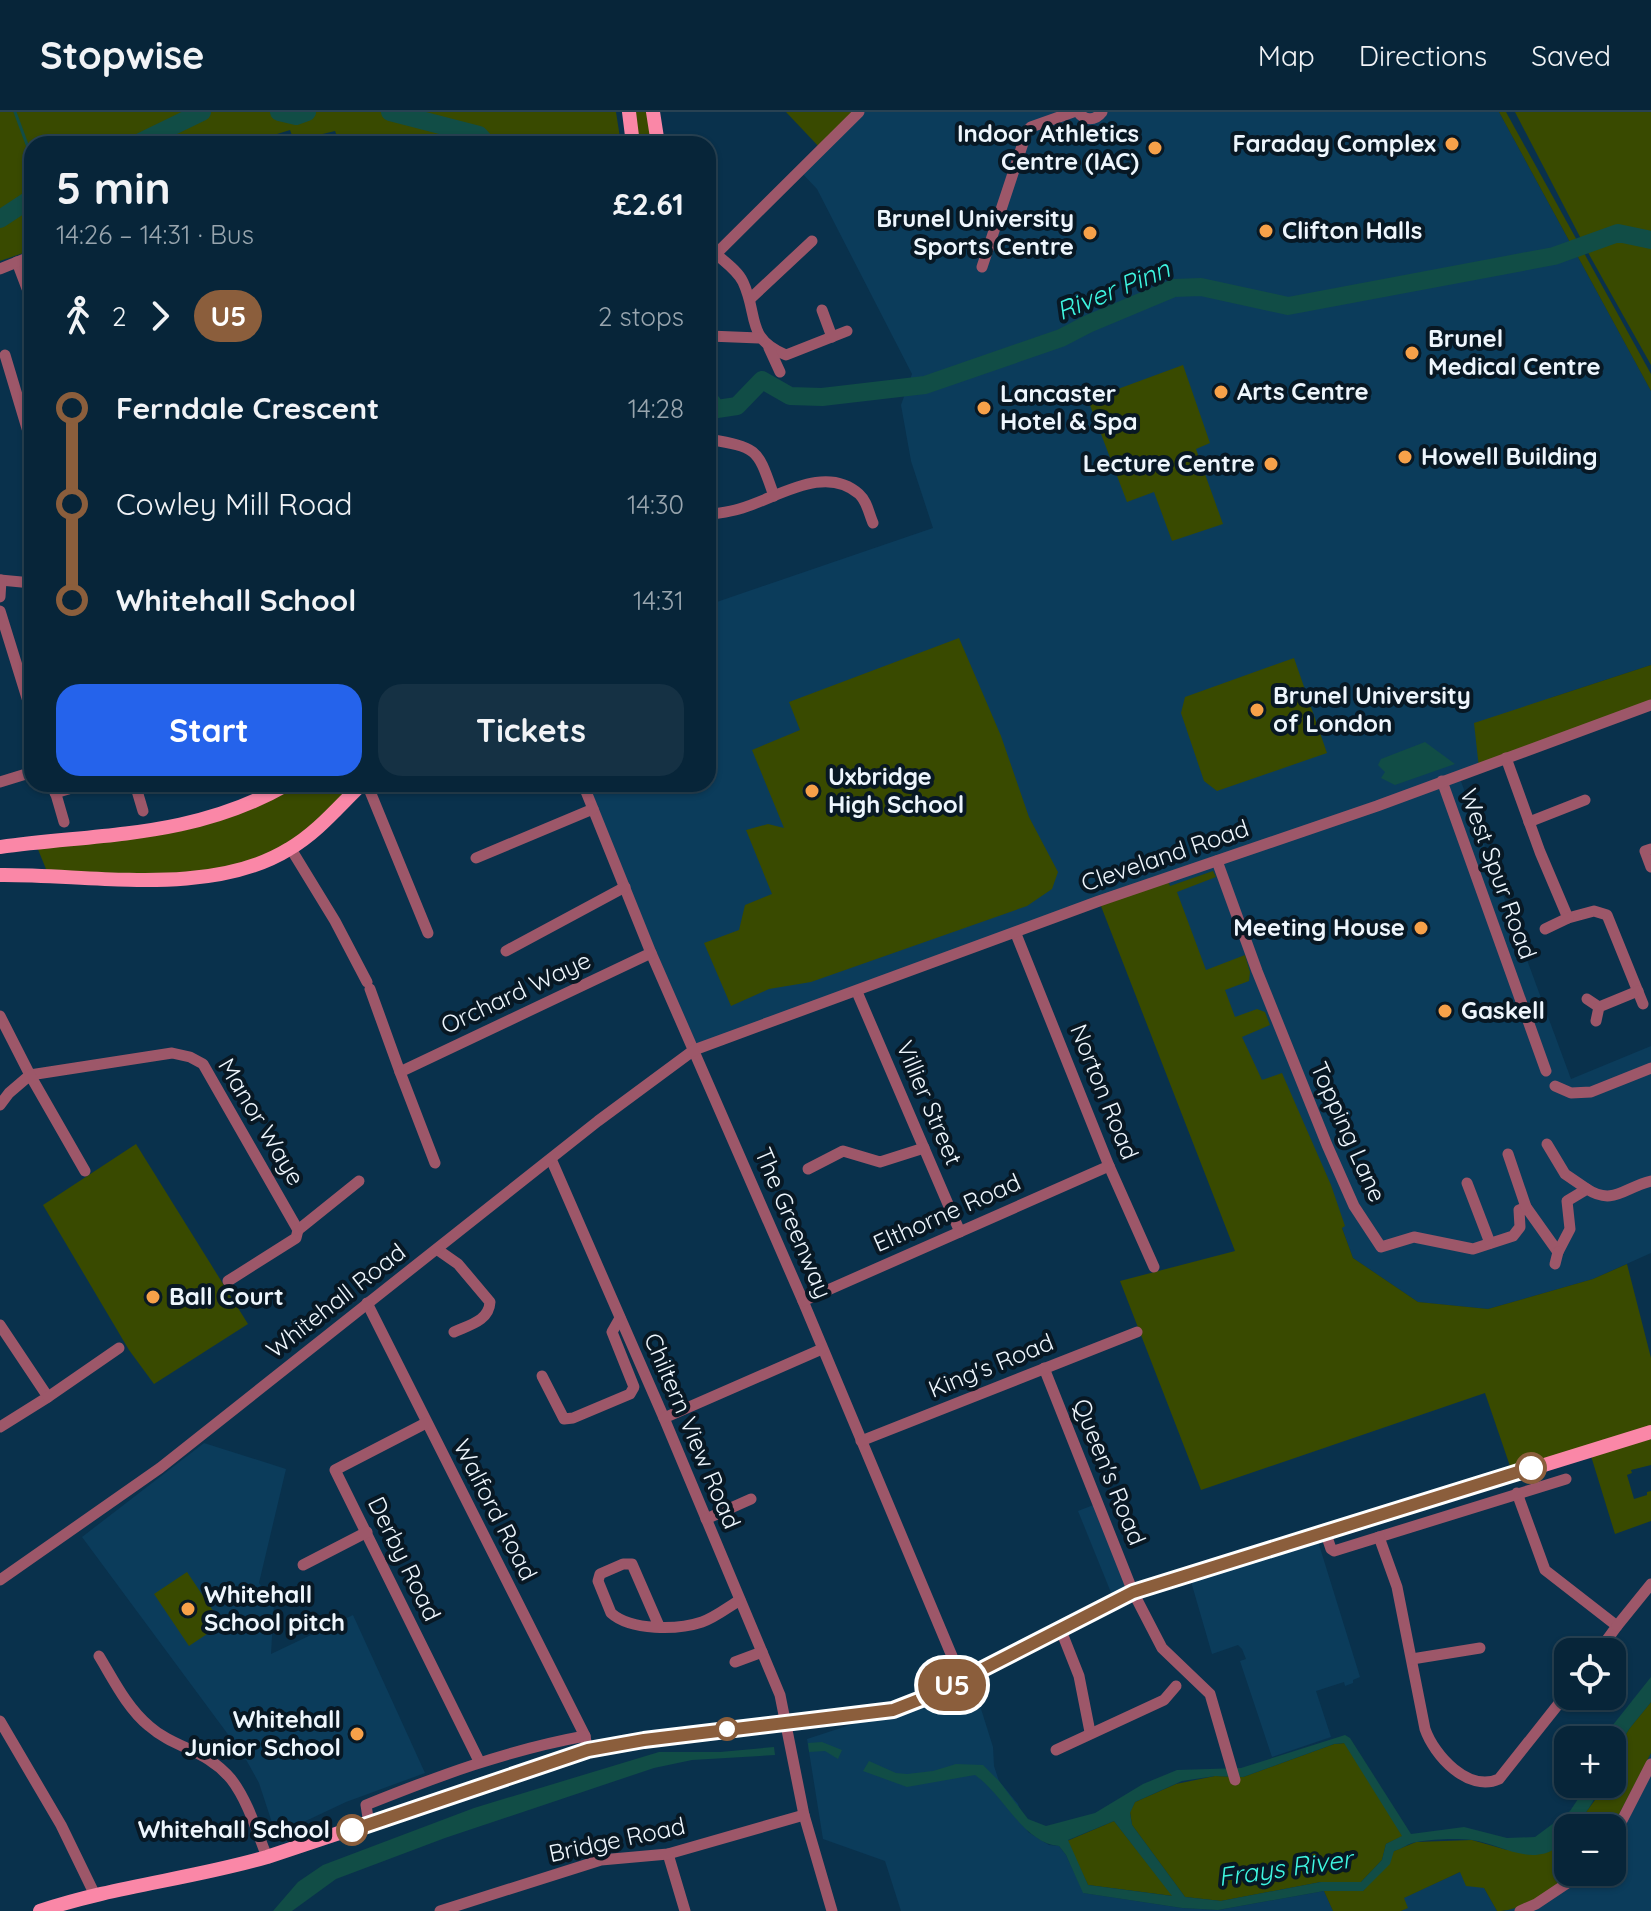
<!DOCTYPE html>
<html lang="en">
<head>
<meta charset="utf-8">
<style>
  body { margin:0; font-family:Quicksand,sans-serif; background:#153144; color:#f1f3f6; height:100vh; display:flex; flex-direction:column; font-size:30px; white-space:nowrap }
  * { box-sizing:border-box; margin:0 }
  p { font-size:26px; color:#98a5ae }
  .icon { flex:none; width:44px; height:44px; fill:none; stroke:currentColor; stroke-width:2; stroke-linecap:round; stroke-linejoin:round }
  .map { position:relative; flex:1; overflow:hidden }
  .panel { position:absolute; left:24px; top:24px; width:692px; height:656px; display:flex; flex-direction:column; background:#072539; border-radius:24px; box-shadow:0 2px 6px #0004,0 0 0 2px #284253 }
  .panel>* { flex:none }
  .badge { padding:0 16px; border-radius:26px; font-size:28px; line-height:52px }
  .fabs { position:absolute; left:1554px; top:1526px; display:grid; gap:16px }
  .fabs a { display:grid; place-items:center; width:72px; height:72px; border-radius:16px; background:#072539; box-shadow:0 2px 6px #0004,0 0 0 2px #284253; font-size:40px }
  .map>.badge { position:absolute; translate:-50% -50%; box-shadow:0 0 0 4px #fff }
  .legs { display:flex; align-items:center; gap:12px; height:88px; padding:0 32px; font-size:26px }
  .legs p { margin-inline-start:auto }
  .head { display:flex; align-items:center; justify-content:space-between; height:136px; padding:0 32px }
  h1 { font-size:44px; font-weight:800; line-height:60px }
  .button { display:flex; gap:16px; margin-top:auto; padding:16px 32px }
  .button a { flex:1; height:92px; border-radius:24px; background:#2563eb; color:#fff; font-size:32px; font-weight:800; line-height:92px; text-align:center }
  .button a+a { background:#153144; color:#f1f3f6 }
  ul { padding:0 32px; list-style:none }
  li { display:flex; align-items:center; gap:28px; height:96px; font-size:30px }
  li i { display:grid; place-items:center; width:12px; height:100%; margin:0 10px; background:currentColor }
  li i::after { content:''; width:20px; height:20px; margin:-10px; border:6px solid; border-radius:50%; background:#072539 }
  li p { margin-inline-start:auto }
  li:first-child i { background:linear-gradient(#0000 50%,currentColor 0) }
  li:last-child i { background:linear-gradient(currentColor 50%,#0000 0) }
  header { display:flex; align-items:center; gap:48px; box-sizing:border-box; height:112px; padding:0 40px; background:#072539; border-bottom:2px solid #284253 }
  header strong { font-size:38px }
  nav { display:flex; gap:44px; margin-inline-start:auto; font-size:28px }
  .map>svg:first-child { display:block }
  .built { fill:#0b3c5b }
  .green { fill:#394a00 }
  .water { fill:#114d46; fill-rule:evenodd }
  .lines { fill:none; stroke-linecap:round; stroke-linejoin:round }
  .stream { stroke:#114d46; stroke-width:3 }
  .river { stroke:#114d46; stroke-width:18 }
  .minor { stroke:#9d5769; stroke-width:11 }
  .major { stroke:#fa87a7; stroke-width:14 }
  .line-1-casing { stroke:#fff; stroke-width:18 }
  .line-1 { stroke:#8b5e3c; stroke-width:12 }
  .poi-dot { fill:#f7a149; stroke:#081824; stroke-width:3 }
  .stop-1-dot { fill:#fff; stroke:#8b5e3c; stroke-width:4 }
  .labels { text-anchor:middle; stroke-width:8; stroke-linejoin:round; paint-order:stroke }
  .poi-label { font-size:24px; font-weight:bold; fill:#eef6fd; stroke:#081824; text-anchor:start }
  .street-label { font-size:24px; fill:#eef6fd; stroke:#081824 }
  .stop-label { font-size:24px; font-weight:bold; fill:#eef6fd; stroke:#081824; text-anchor:end }
  .water-label { font-size:26px; font-style:italic; fill:#3ef6e1; stroke:#081824 }
</style>
</head>
<body>
<header>
<strong>Stopwise</strong>
<nav><a>Map</a><a>Directions</a><a>Saved</a></nav>
</header>
<div class="map">
<svg width="1651" height="1799" viewBox="0 0 1651 1799">
  <rect width="100%" height="100%" fill="#09314c"/>
  <g class="built">
    <polygon points="858,0 1499,0 1651,279 1651,553 1550,586 1479,656 1459,664 1571,967 1651,934 1651,1141 1593,1167 1488,1197 1418,1190 1353,1146 1342,1116 1234,941 1167,766 694,938 588,672 708,672 708,493 933,416 911,349 901,293 912,262 817,77 799,58"/>
    <polygon points="204,1331 286,1357 259,1471 274,1490 271,1542 353,1503 425,1661 346,1690 276,1723 259,1671 244,1644 82,1425"/>
    <polygon points="1096,1392 1131,1480 1114,1488 1078,1399"/>
    <polygon points="1317,1426 1360,1565 1353,1568 1353,1571 1345,1574 1344,1570 1316,1579 1331,1625 1272,1645 1240,1549 1246,1547 1242,1537 1238,1533 1212,1542 1190,1466"/>
    <polygon points="971,1565 993,1635 994,1654 999,1669 1018,1692 1028,1720 1049,1733 1059,1734 1066,1743 1084,1781 1182,1796 1218,1798 1324,1779 1333,1799 901,1799 885,1749 823,1727 807,1627 893,1599"/>
    <polygon points="1651,1641 1651,1799 1504,1799 1576,1760 1612,1760 1612,1719 1640,1658"/>
    <polygon points="1460,1760 1484,1776 1497,1799 1401,1799 1407,1796 1403,1786"/>
  </g>
  <g class="green">
    <polygon points="0,0 616,0 621,32 340,32 335,19 294,29 290,18 245,32 242,29 233,32 32,32 32,138 0,149"/>
    <polygon points="629,0 653,0 658,32 633,32"/>
    <polygon points="786,0 858,0 821,37"/>
    <polygon points="1499,0 1506,0 1651,262 1651,279"/>
    <polygon points="1515,0 1651,0 1651,253 1591,146"/>
    <polygon points="1183,253 1210,331 1196,337 1223,412 1172,429 1154,380 1127,390 1088,288"/>
    <polygon points="959,526 1001,624 1029,705 1058,760 1052,777 1027,794 811,870 769,877 731,894 704,831 739,818 745,793 772,782 746,718 768,712 784,716 752,638 800,618 789,590"/>
    <polygon points="1294,546 1327,641 1217,679 1204,669 1181,601 1185,585"/>
    <polygon points="1651,553 1651,591 1479,656 1474,611"/>
    <polygon points="288,672 362,672 291,737 178,768 48,762 35,730 198,710"/>
    <polygon points="1213,759 1216,765 1177,780 1206,858 1245,843 1250,860 1249,869 1225,878 1235,905 1257,897 1265,900 1270,913 1242,925 1262,968 1282,961 1285,968 1331,1073 1345,1114 1342,1116 1353,1146 1418,1190 1488,1197 1593,1167 1627,1152 1651,1246 1651,1319 1512,1360 1485,1281 1201,1378 1120,1169 1235,1139 1099,789 1167,765 1170,774"/>
    <polygon points="136,1032 248,1212 154,1272 129,1238 43,1093"/>
    <polygon points="1651,1327 1651,1353 1631,1358 1632,1361 1627,1363 1634,1387 1647,1383 1647,1380 1651,1379 1651,1409 1615,1422 1591,1344"/>
    <polygon points="187,1460 222,1512 189,1534 154,1482"/>
    <polygon points="1651,1590 1651,1641 1612,1716 1574,1716 1595,1688 1600,1672 1612,1672 1612,1646 1629,1617"/>
    <polygon points="1345,1631 1403,1724 1386,1732 1382,1748 1361,1770 1321,1770 1221,1789 1185,1785 1132,1713 1130,1700 1135,1690 1176,1672 1215,1664 1243,1665 1334,1632"/>
    <polygon points="1114,1709 1173,1784 1088,1773 1067,1729"/>
    <path d="M 1568,1723 L 1568,1760 L 1576,1760 C 1553,1775 1525,1799 1497,1799 L 1484,1776 L 1466,1774 L 1460,1760 L 1404,1786 L 1408,1796 L 1401,1799 L 1333,1799 L 1324,1779 L 1363,1779 L 1394,1739 L 1416,1730 L 1472,1728 L 1507,1738 L 1559,1734 Z"/>
  </g>
  <g class="water">
    <polygon points="1425,630 1455,652 1395,673 1381,666 1385,660 1378,653 1381,647"/>
    <polygon points="1651,1565 1651,1590 1629,1617 1612,1646 1612,1628 1601,1628"/>
    <path d="M 1345,1623 L 1350,1626 L 1411,1722 L 1464,1715 L 1507,1726 L 1535,1725 L 1570,1699 L 1582,1681 L 1585,1672 L 1600,1672 C 1595,1690 1585,1702 1574,1716 L 1568,1716 C 1568,1725 1563,1731 1556,1736 C 1530,1754 1500,1732 1472,1728 C 1456,1726 1433,1727 1417,1730 C 1408,1731 1402,1737 1394,1739 L 1390,1752 L 1363,1779 L 1324,1779 L 1218,1798 L 1182,1796 L 1083,1781 L 1066,1743 L 1059,1734 C 1023,1731 1004,1683 975,1663 L 907,1675 L 863,1659 L 869,1649 L 896,1661 L 907,1662 L 933,1659 L 956,1652 L 983,1653 L 999,1669 L 1028,1707 L 1046,1714 L 1095,1701 L 1143,1672 L 1177,1658 L 1241,1656 ZM 1344,1631 L 1402,1724 L 1386,1732 L 1382,1748 L 1361,1770 L 1321,1770 L 1221,1789 L 1185,1785 L 1132,1713 L 1130,1701 L 1135,1690 L 1182,1669 L 1215,1664 L 1243,1665 L 1334,1632 ZM 1114,1709 L 1172,1784 L 1088,1773 L 1068,1728 Z"/>
    <polygon points="822,1630 842,1638 838,1647 825,1639 809,1640 808,1631"/>
    <polygon points="774,1635 775,1643 692,1648 654,1656 445,1726 336,1767 292,1799 273,1799 298,1770 323,1753 474,1696 659,1640 720,1640"/>
  </g>
  <g class="lines">
    <polyline class="stream" points="15,0 32,46"/>
    <g class="river">
      <polyline points="279,0 296,4 307,0"/>
      <polyline points="390,0 479,23 487,32"/>
      <polyline points="136,32 202,0"/>
      <polyline points="0,107 32,86"/>
      <polyline points="708,286 717,297 737,294 762,268 790,284 822,285 925,273 1061,226 1088,212 1174,176 1201,175 1288,194 1554,144 1618,121 1651,128"/>
    </g>
    <g class="minor">
      <path d="M 1078,0 C 1085,9 1095,9 1102,0"/>
      <path d="M 716,142 C 725,150 738,159 743,170 C 759,204 745,226 786,243 L 847,219"/>
      <polyline points="708,147 716,142 859,0"/>
      <polyline points="17,150 31,187"/>
      <polyline points="982,155 1027,19 1031,15 1073,0"/>
      <polyline points="0,157 32,144"/>
      <polyline points="750,187 812,129"/>
      <polyline points="822,198 832,225"/>
      <polyline points="709,224 759,226"/>
      <polyline points="769,236 780,260"/>
      <polyline points="5,243 32,333"/>
      <path d="M 708,327 C 759,336 757,336 774,384"/>
      <path d="M 708,403 C 718,401 729,400 739,397 C 776,387 824,351 859,382 C 867,389 869,402 873,411"/>
      <polyline points="0,468 32,471"/>
      <polyline points="0,485 1,468"/>
      <polyline points="0,499 32,602"/>
      <polyline points="1506,646 1540,740 1568,806 1594,799 1607,803 1643,892"/>
      <polyline points="1442,669 1546,959"/>
      <polyline points="0,670 26,662"/>
      <polyline points="53,672 64,710"/>
      <polyline points="135,672 143,699"/>
      <polyline points="367,672 428,821"/>
      <polyline points="583,672 651,841 803,1189 962,1568"/>
      <polyline points="55,681 85,672"/>
      <polyline points="1529,710 1585,688"/>
      <polyline points="291,737 335,809 367,870"/>
      <polyline points="1651,737 1645,739 1651,755"/>
      <polyline points="476,746 593,697"/>
      <path d="M 1217,749 L 1257,859 L 1327,1033 L 1354,1094 L 1381,1135 L 1414,1125 L 1473,1137 L 1513,1124 L 1520,1115 L 1519,1098 L 1526,1095 L 1558,1140 L 1570,1117 L 1567,1089 L 1587,1077 C 1613,1094 1625,1075 1651,1069"/>
      <polyline points="1545,817 1568,806"/>
      <polyline points="1016,822 1109,1054 1154,1155"/>
      <polyline points="506,839 625,775"/>
      <polyline points="370,877 400,960"/>
      <polyline points="857,880 960,1120"/>
      <polyline points="1587,887 1599,895"/>
      <polyline points="0,904 30,963 172,941 190,945 203,952 298,1118 296,1126 228,1169"/>
      <polyline points="1596,909 1599,895 1638,879"/>
      <polyline points="1555,974 1571,981 1591,980 1651,956"/>
      <polyline points="0,993 9,981 30,963 85,1059"/>
      <polyline points="1547,1032 1565,1062 1587,1077"/>
      <polyline points="1508,1042 1526,1095"/>
      <polyline points="551,1047 664,1306 780,1583 804,1703 832,1799"/>
      <polyline points="435,1051 400,960 651,841"/>
      <polyline points="808,1057 843,1039 880,1050 924,1036"/>
      <polyline points="1467,1071 1490,1131"/>
      <polyline points="298,1118 359,1069"/>
      <path d="M 438,1138 L 458,1152 L 490,1190 C 489,1209 469,1213 454,1220"/>
      <polyline points="1555,1152 1558,1140"/>
      <polyline points="803,1189 1109,1054"/>
      <polyline points="367,1191 585,1624"/>
      <polyline points="0,1213 48,1285 0,1315"/>
      <polyline points="1044,1256 1133,1480 1162,1536 1210,1582 1235,1668"/>
      <polyline points="542,1264 564,1307 573,1306 630,1282 634,1275 612,1220 620,1206"/>
      <polyline points="48,1285 119,1236"/>
      <polyline points="664,1306 822,1237"/>
      <polyline points="426,1311 335,1358 479,1649"/>
      <polyline points="861,1329 1137,1220"/>
      <polyline points="1517,1381 1545,1458 1617,1514 1598,1540"/>
      <polyline points="706,1407 751,1387"/>
      <polyline points="1326,1422 1331,1437 1334,1439 1566,1367"/>
      <path d="M 1379,1425 L 1397,1475 L 1425,1617 C 1434,1643 1468,1681 1499,1667 L 1568,1580"/>
      <polyline points="303,1453 367,1420"/>
      <polyline points="0,1468 160,1356 598,1009 694,938 1099,789 1377,694 1651,593"/>
      <path d="M 659,1514 L 632,1452 L 623,1452 L 600,1462 L 598,1469 L 611,1501 C 631,1519 678,1518 702,1510 C 716,1505 728,1495 740,1488"/>
      <polyline points="1617,1514 1651,1472"/>
      <polyline points="1060,1516 1079,1564 1090,1620"/>
      <path d="M 99,1544 C 113,1567 127,1596 149,1614 C 175,1637 206,1637 231,1667 C 248,1689 257,1720 267,1745"/>
      <polyline points="1412,1547 1480,1536"/>
      <polyline points="735,1550 762,1540"/>
      <polyline points="0,1609 61,1713 95,1783"/>
      <polyline points="1056,1638 1164,1588 1176,1574"/>
      <path d="M 369,1712 L 366,1693 C 438,1664 508,1638 585,1624 L 586,1630"/>
      <polyline points="1612,1728 1651,1652"/>
      <polyline points="668,1742 685,1799"/>
      <polyline points="440,1799 601,1748 668,1742 804,1703"/>
      <polyline points="1520,1799 1536,1792 1584,1760"/>
    </g>
    <g class="major">
      <polyline points="629,0 633,32"/>
      <polyline points="653,0 658,32"/>
      <path d="M 0,735 C 103,721 194,726 288,672"/>
      <path d="M 0,763 C 90,762 210,786 289,737 C 317,721 339,694 362,672"/>
      <path d="M 40,1799 C 114,1774 192,1767 267,1745 L 588,1638 L 644,1628 L 893,1598 L 934,1582 L 1133,1480 L 1651,1320"/>
    </g>
  </g>
  <g class="lines">
    <g class="line-1-casing">
      <polyline id="line-1" points="352,1718 588,1638 644,1628 893,1598 934,1582 1133,1480 1531,1356"/>
    </g>
    <use href="#line-1" class="line-1"/>
  </g>
  <g class="poi-dot">
    <circle cx="1452" cy="32" r="8"/>
    <circle cx="1155" cy="36" r="8"/>
    <circle cx="1266" cy="119" r="8"/>
    <circle cx="1090" cy="121" r="8"/>
    <circle cx="1412" cy="241" r="8"/>
    <circle cx="1221" cy="280" r="8"/>
    <circle cx="984" cy="296" r="8"/>
    <circle cx="1405" cy="345" r="8"/>
    <circle cx="1271" cy="352" r="8"/>
    <circle cx="1257" cy="598" r="8"/>
    <circle cx="812" cy="679" r="8"/>
    <circle cx="1421" cy="816" r="8"/>
    <circle cx="1445" cy="899" r="8"/>
    <circle cx="153" cy="1185" r="8"/>
    <circle cx="188" cy="1497" r="8"/>
    <circle cx="357" cy="1622" r="8"/>
  </g>
  <g class="stop-1-dot">
    <circle cx="1531" cy="1356" r="14"/>
    <circle cx="727" cy="1617" r="10"/>
    <circle cx="352" cy="1718" r="14"/>
  </g>
  <g class="labels">
    <g class="poi-label">
      <text x="1139" y="30" text-anchor="end">Indoor Athletics<tspan x="1139" dy="28">Centre (IAC)</tspan></text>
      <text x="1436" y="40" text-anchor="end">Faraday Complex</text>
      <text x="1074" y="115" text-anchor="end">Brunel University<tspan x="1074" dy="28">Sports Centre</tspan></text>
      <text x="1282" y="127">Clifton Halls</text>
      <text x="1428" y="235">Brunel<tspan x="1428" dy="28">Medical Centre</tspan></text>
      <text x="1237" y="288">Arts Centre</text>
      <text x="1000" y="290">Lancaster<tspan x="1000" dy="28">Hotel &amp; Spa</tspan></text>
      <text x="1421" y="353">Howell Building</text>
      <text x="1255" y="360" text-anchor="end">Lecture Centre</text>
      <text x="1273" y="592">Brunel University<tspan x="1273" dy="28">of London</tspan></text>
      <text x="828" y="673">Uxbridge<tspan x="828" dy="28">High School</tspan></text>
      <text x="1405" y="824" text-anchor="end">Meeting House</text>
      <text x="1461" y="907">Gaskell</text>
      <text x="169" y="1193">Ball Court</text>
      <text x="204" y="1491">Whitehall<tspan x="204" dy="28">School pitch</tspan></text>
      <text x="341" y="1616" text-anchor="end">Whitehall<tspan x="341" dy="28">Junior School</tspan></text>
    </g>
    <g class="street-label">
      <text transform="translate(1165 744) rotate(-19)" y="8">Cleveland Road</text>
      <text transform="translate(1498 762) rotate(70)" y="8">West Spur Road</text>
      <text transform="translate(516 881) rotate(-25)" y="8">Orchard Waye</text>
      <text transform="translate(1104 980) rotate(68)" y="8">Norton Road</text>
      <text transform="translate(929 991) rotate(67)" y="8">Villier Street</text>
      <text transform="translate(261 1010) rotate(59)" y="8">Manor Waye</text>
      <text transform="translate(1348 1020) rotate(66)" y="8">Topping Lane</text>
      <text transform="translate(947 1101) rotate(-24)" y="8">Elthorne Road</text>
      <text transform="translate(793 1111) rotate(67)" y="8">The Greenway</text>
      <text transform="translate(336 1189) rotate(-38)" y="8">Whitehall Road</text>
      <text transform="translate(991 1254) rotate(-22)" y="8">King's Road</text>
      <text transform="translate(692 1319) rotate(67)" y="8">Chiltern View Road</text>
      <text transform="translate(1109 1360) rotate(68)" y="8">Queen's Road</text>
      <text transform="translate(495 1398) rotate(63)" y="8">Walford Road</text>
      <text transform="translate(404 1447) rotate(64)" y="8">Derby Road</text>
      <text transform="translate(617 1728) rotate(-12)" y="8">Bridge Road</text>
    </g>
    <g class="stop-label">
      <text x="330" y="1726">Whitehall School</text>
    </g>
    <g class="water-label">
      <text transform="translate(1113 178) rotate(-22)" y="9">River Pinn</text>
      <text transform="translate(1285 1756) rotate(-8)" y="9">Frays River</text>
    </g>
  </g>
</svg>
<div class="fabs">
<a><svg class="icon" aria-label="locate" viewBox="0 0 24 24"><circle cx="12" cy="12" r="6"/><path d="M12 2v4M12 18v4M2 12h4M18 12h4"/></svg></a>
<a>+</a>
<a>−</a>
</div>
<b class="badge" style="left:952px;top:1573px;background:#8b5e3c;color:#fff">U5</b>
<section class="panel">
<div class="head"><div><h1>5 min</h1><p>14:26 – 14:31 · Bus</p></div><b>£2.61</b></div>
<div class="legs"><svg class="icon" aria-label="walk" viewBox="0 0 24 24"><circle cx="13" cy="4" r="2"/><path d="M13 8l-2 6 4 7M11 14l-3 7M7 12l3-4h3l4 4"/></svg>2<svg class="icon" aria-label="forward" viewBox="0 0 24 24"><path d="M9 5l7 7-7 7"/></svg><b class="badge" style="background:#8b5e3c;color:#fff">U5</b><p>2 stops</p></div>
<ul>
<li><i style="color:#8b5e3c"></i><b>Ferndale Crescent</b><p>14:28</p></li>
<li><i style="color:#8b5e3c"></i><span>Cowley Mill Road</span><p>14:30</p></li>
<li><i style="color:#8b5e3c"></i><b>Whitehall School</b><p>14:31</p></li>
</ul>
<div class="button"><a>Start</a><a>Tickets</a></div>
</section>
</div>
</body>
</html>
